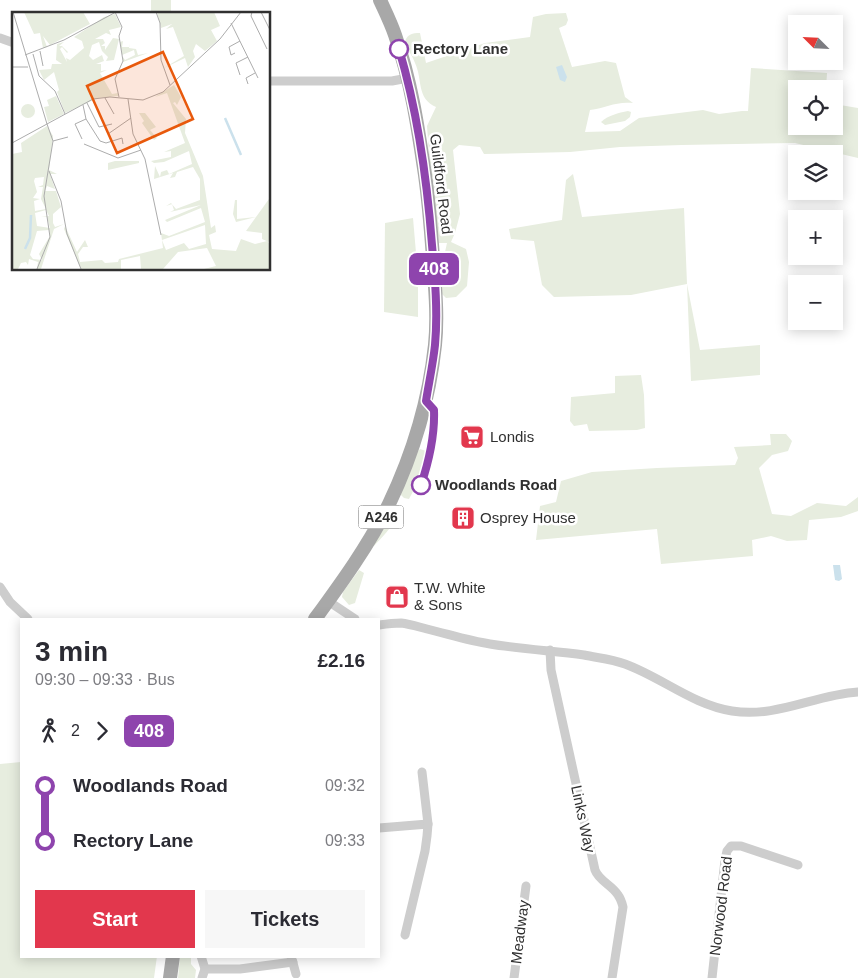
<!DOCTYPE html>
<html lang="en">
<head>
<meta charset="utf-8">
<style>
  body { margin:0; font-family:Arial,sans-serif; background:#f7f7f7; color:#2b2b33; height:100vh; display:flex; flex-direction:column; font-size:19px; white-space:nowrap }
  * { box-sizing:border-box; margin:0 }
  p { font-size:16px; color:#7c7c81 }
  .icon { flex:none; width:28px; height:28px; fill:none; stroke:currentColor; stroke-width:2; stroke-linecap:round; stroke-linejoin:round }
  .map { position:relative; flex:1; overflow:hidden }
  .drawer { position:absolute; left:20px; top:618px; width:360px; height:340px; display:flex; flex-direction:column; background:#fff; border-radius:0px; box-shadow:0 2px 12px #0003 }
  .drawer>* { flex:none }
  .badge { padding:0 10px; border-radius:8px; font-size:18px; line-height:32px }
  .needle { width:32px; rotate:294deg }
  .buttons { position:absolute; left:788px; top:15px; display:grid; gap:10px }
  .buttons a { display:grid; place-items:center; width:55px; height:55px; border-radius:0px; background:#fff; box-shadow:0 2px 12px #0003; font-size:25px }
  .map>.badge { position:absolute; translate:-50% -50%; box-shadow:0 0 0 2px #fff }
  .legs { display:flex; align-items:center; gap:8px; height:55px; padding:0 15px; font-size:16px }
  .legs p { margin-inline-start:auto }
  .summary { display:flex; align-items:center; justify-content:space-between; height:85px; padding:0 15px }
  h1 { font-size:28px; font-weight:600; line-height:38px }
  .button { display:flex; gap:10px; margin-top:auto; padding:10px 15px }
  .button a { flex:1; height:58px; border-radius:0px; background:#e2374d; color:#fff; font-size:20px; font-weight:600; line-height:58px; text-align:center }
  .button a+a { background:#f7f7f7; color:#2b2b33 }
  ul { padding:0 15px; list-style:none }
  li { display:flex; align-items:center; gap:18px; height:55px; font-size:19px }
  li i { display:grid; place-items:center; width:8px; height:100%; margin:0 6px; background:currentColor }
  li i::after { content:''; width:12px; height:12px; margin:-6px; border:4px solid; border-radius:50%; background:#fff }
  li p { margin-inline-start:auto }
  li:first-child i { background:linear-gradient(#0000 50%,currentColor 0) }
  li:last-child i { background:linear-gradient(currentColor 50%,#0000 0) }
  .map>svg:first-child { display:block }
  .green { fill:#e7eddf }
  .water { fill:#cbe1ec }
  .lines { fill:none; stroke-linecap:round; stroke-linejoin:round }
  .street { stroke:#cdcdcd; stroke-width:9 }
  .primary { stroke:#a8a8a8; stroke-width:14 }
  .line-1-casing { stroke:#fff; stroke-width:11 }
  .line-1 { stroke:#8e44ad; stroke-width:8 }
  .stop-1-dot { fill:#fff; stroke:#8e44ad; stroke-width:2.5 }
  .labels { text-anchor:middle; stroke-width:5; stroke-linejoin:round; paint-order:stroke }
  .shield { fill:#fff; stroke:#6e6e6e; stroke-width:1 }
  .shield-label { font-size:14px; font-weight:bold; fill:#303030 }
  .stop-label { font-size:15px; font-weight:bold; fill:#303030; stroke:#fff; text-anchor:start }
  .street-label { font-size:15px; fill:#303030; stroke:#fff }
  .poi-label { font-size:15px; fill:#303030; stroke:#fff; text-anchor:start }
  .inset-river { fill:none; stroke:#cbe1ec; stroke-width:2.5 }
  .inset-road { fill:none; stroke:#acacac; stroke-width:1 }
  .view { fill:#e8590c; fill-opacity:0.15; stroke:#e8590c; stroke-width:2.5 }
  .inset-edge { fill:none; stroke:#303030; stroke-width:2.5 }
</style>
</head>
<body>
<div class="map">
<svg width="858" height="978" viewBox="0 0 858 978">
  <rect width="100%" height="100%" fill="#fff"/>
  <g class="green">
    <rect x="151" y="0" width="20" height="14"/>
    <path d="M 566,13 L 568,20 L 566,25 L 559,28 L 572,67 L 605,61 L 616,63 L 625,97 L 633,103 C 616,101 606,108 590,110 L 585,132 L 620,131 L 639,118 L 703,110 L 719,114 L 742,111 L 748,111 L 751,68 L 827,73 L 826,89 L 796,89 L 796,126 L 834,126 L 834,104 L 858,108 L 858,158 L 795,143 L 682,145 L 620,147 L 570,152 L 484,154 L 480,147 L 459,145 L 453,150 L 460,214 L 455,233 L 451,242 L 466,249 L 469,262 L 467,286 L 456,297 L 446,298 L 442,294 L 440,259 L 445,252 L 447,243 L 439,243 L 429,154 L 427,126 L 436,107 C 416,98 423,80 415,63 C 412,55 407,49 405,41 C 408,34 412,33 420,33 L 426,63 L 485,43 L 530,37 L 533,17 L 546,14 Z"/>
    <path d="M 628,111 L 631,112 L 630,117 L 625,121 L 605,125 L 601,122 C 609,115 618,113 628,111 Z"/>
    <polygon points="573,174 582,217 684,208 687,284 700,350 760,345 760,375 691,381 687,284 631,295 554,297 542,285 534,241 511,239 509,229 562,220 566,180"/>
    <polygon points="413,218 418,276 418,317 384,312 385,223"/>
    <polygon points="641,375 644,395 645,428 637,430 589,431 587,424 574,426 570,421 571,397 615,393 615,376"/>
    <polygon points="770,434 786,434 792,441 788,451 772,455 759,468 772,514 791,516 817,503 846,506 858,497 858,511 841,517 809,520 807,540 787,541 771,536 752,540 753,556 661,564 657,529 536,540 540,506 556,502 561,481 592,472 657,468 735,465 738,458 734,447 771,445"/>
    <path d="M 420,449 L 426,451 C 423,468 417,485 409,499 L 404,498 L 400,494 L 417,452 Z"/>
    <path d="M 393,513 L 396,516 C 392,528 382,537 374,546 L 372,545 L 390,514 Z"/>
    <polygon points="359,570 364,573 355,603 349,605 342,597 343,592"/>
    <polygon points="21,762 21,956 157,956 154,978 0,978 0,764"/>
    <polygon points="180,956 191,956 191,964 196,970 195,978 178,978"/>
  </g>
  <g class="water">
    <polygon points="562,65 567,77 565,82 560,80 556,67"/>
    <polygon points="833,565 840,565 842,579 839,581 835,580"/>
  </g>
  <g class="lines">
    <g class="street">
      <polyline points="0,38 14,43"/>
      <polyline points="269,81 392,81 408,78"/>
      <polyline points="0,587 10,602 28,619"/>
      <polyline points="328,601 355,619"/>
      <path d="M 379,625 C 386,624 394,623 401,623 C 410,624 419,627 427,629 C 448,634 469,641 490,644 C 521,649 553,651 584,655 C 598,658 611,659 625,664 C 661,677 693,705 732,711 C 777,718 814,695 858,692"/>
      <path d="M 550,650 L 551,670 L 595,870 C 599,881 612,885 618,895 C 621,899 622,903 623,907 L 612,978"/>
      <polyline points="379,828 428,824"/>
      <polyline points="405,935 425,851 427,836 428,824 422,772"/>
      <polyline points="201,956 205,969 202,978"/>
      <polyline points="291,956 296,974"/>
      <polyline points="205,969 240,969 293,962"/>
      <polyline points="514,978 526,886"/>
      <polyline points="712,978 725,860 727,851 731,846 741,846 798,865"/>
    </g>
    <g class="primary">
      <path d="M 315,619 C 342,582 369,545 389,504 C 413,454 429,401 435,345 C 438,316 435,287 433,258 C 431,230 429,203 425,175 C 418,128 411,80 395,35 C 391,23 385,11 380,0"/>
      <polyline points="170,978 173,956"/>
    </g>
  </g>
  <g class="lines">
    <g class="line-1-casing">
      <path id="line-1" d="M 399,49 C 418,113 427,179 432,245 C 435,278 438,312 435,345 C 433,364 429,382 426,401 L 434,410 C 435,436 429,461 421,485"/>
    </g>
    <use href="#line-1" class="line-1"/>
  </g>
  <defs>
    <g id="supermarket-square" transform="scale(1.25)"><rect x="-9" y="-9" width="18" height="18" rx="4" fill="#e2374d" stroke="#fff"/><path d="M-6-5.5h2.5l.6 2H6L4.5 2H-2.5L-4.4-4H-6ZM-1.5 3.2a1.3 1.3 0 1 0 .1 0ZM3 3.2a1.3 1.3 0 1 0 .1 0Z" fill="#fff"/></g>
    <g id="building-square" transform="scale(1.25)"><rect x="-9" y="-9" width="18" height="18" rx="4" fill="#e2374d" stroke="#fff"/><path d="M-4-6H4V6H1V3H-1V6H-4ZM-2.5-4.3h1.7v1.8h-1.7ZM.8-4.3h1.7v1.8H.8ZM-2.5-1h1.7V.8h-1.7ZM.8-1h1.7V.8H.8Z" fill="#fff"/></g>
    <g id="shop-square" transform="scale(1.25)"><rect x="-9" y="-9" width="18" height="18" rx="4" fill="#e2374d" stroke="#fff"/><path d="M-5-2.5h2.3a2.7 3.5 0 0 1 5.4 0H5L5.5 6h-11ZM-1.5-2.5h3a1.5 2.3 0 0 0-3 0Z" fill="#fff"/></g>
  </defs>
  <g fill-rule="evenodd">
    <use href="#supermarket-square" x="472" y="437"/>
    <use href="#building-square" x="463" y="518"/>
    <use href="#shop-square" x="397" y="597"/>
  </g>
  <g class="stop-1-dot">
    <circle cx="399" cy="49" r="9"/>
    <circle cx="421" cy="485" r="9"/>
  </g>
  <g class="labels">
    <rect class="shield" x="358.5" y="505.5" width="45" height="23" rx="4"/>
    <g class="shield-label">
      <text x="381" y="522">A246</text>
    </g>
    <g class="stop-label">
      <text x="413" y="54">Rectory Lane</text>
      <text x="435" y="490">Woodlands Road</text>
    </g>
    <g class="street-label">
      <text transform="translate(441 184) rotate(83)" y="5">Guildford Road</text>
      <text transform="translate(583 819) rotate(78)" y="5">Links Way</text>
      <text transform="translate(721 906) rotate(-83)" y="5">Norwood Road</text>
      <text transform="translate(520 932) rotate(-83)" y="5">Meadway</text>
    </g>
    <g class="poi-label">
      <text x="490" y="442">Londis</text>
      <text x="480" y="523">Osprey House</text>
      <text x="414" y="593">T.W. White<tspan x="414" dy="17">&amp; Sons</tspan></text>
    </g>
  </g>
  <g transform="translate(12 12)">
    <rect width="258" height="258" fill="#fff"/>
    <path d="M 12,0 L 71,0 L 78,12 L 38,33 L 31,24 L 35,35 L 31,36 L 28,21 L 22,22 ZM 145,0 L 202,0 L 208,14 L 199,18 L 205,29 L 193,39 L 184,32 L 181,39 L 183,45 L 176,55 L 173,46 L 152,56 L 172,44 L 161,15 L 154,17 L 160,12 L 149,16 ZM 103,2 L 109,15 L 97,18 L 99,23 L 94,21 L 83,27 L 91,27 L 93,31 L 89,34 L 93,34 L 93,38 L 101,26 L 107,27 L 102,48 L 94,49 L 96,45 L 90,39 L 87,30 L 80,33 L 77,44 L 81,48 L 90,43 L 92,49 L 84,52 L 89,52 L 89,59 L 95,58 L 88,61 L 100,82 L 106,81 L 106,84 L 86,86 L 53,101 L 45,80 L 47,78 L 42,60 L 32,68 L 27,58 L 39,57 L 40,52 L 50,52 L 44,48 L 45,32 L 52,30 L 47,34 L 50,34 L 56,40 L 55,41 L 50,35 L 48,37 L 55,50 L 54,46 L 58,48 L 72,36 L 70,29 L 62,25 L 92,5 ZM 111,29 L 110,35 L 117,35 L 118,31 L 117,36 L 124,37 L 126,43 L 136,41 L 111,50 L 111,45 L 113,48 L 123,43 L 122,38 L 110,43 L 108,30 ZM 162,73 L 169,85 L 165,93 L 163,90 L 161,91 L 174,107 L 173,121 L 191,164 L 199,216 L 203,213 L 204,220 L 197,223 L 200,237 L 224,239 L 229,227 L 243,232 L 255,229 L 257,231 L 257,257 L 192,257 L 204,254 L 195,236 L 166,240 L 151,257 L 129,257 L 128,244 L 109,248 L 109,257 L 69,257 L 52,217 L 53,214 L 65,240 L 73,228 L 76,235 L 71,235 L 66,242 L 68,250 L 90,248 L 93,251 L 106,250 L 107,247 L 151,236 L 149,221 L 157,224 L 193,210 L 189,196 L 155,210 L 153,208 L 189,193 L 158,200 L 162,198 L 160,192 L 154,194 L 159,191 L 164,197 L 188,188 L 188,167 L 181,155 L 165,160 L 163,165 L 158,166 L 161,161 L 142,167 L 143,154 L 148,165 L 149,160 L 155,158 L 157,162 L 180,152 L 177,139 L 152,150 L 142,151 L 139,149 L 159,145 L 159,139 L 152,140 L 173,131 L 155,81 L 143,85 ZM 193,213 L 194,232 L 177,237 L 172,231 L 154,238 L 150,228 ZM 44,84 L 52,102 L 36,110 L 32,95 L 37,94 L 35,88 ZM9 99a7 7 0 1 1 14 0a7 7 0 1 1-14 0ZM 127,101 L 133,101 L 144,115 L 138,118 L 145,126 L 142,128 L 130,111 L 132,109 ZM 35,114 L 41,124 L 37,158 L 45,162 L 38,162 L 43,177 L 35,174 L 33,179 L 44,179 L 49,195 L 41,202 L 41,211 L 43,215 L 52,212 L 42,217 L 29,257 L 25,257 L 26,250 L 17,247 L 16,253 L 14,250 L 9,251 L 6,257 L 0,257 L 0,142 L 10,140 L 9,131 ZM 32,165 L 31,173 L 26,175 L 31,175 L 29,187 L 34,197 L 23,199 L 22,189 L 28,187 L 21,186 L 25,180 L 22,169 L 23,166 ZM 34,198 L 37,204 L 29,205 L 35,205 L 38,216 L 25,214 L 23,201 ZM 37,218 L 38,224 L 27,242 L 30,248 L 21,247 L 18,243 L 25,219 ZM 103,149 L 127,149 L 127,151 L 96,158 L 96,151 ZM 257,187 L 258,188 L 257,230 L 250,227 L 250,221 L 234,219 L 244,205 L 224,210 L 221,202 L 223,188 L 225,188 L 225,207 L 244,205 Z" fill="#e7eddf" fill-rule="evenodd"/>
    <path class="inset-river" d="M 213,106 L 229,143M 13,237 L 18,226 L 19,203"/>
    <path class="inset-road" d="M 1,0 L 35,112M 103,0 L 110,15 L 107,24 L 111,49 L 103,67 L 107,85M 144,0 L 148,11 L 149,48 L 158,73M 240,0 L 239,4 L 255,37M 249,0 L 258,18M 219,11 L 246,66M 28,39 L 31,54M 223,41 L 219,43 L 217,35 L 228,29M 21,42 L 27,64 L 43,79 L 53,102M 13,43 L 52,28 L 104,0M 0,55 L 16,55M 228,63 L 224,51 L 236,45M 236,72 L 234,66 L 243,61M 93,86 L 102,102M 116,87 L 121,122 L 133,147 L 149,223M 75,91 L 87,115 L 100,112M 71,93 L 74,107 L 88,129 L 94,131 L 110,126 L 111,132M 96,122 L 119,106M 70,127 L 63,112 L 74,107M 41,129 L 56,125M 0,131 L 81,87 L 98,85 L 131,88 L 151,80 L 208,27 L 229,0M 72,132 L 106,146 L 129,138M 37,159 L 49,189 L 55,222 L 69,257M 25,257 L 38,225 L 32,184 L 41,129 L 35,112"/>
    <path class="view" d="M 151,40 L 181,107 L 105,141 L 75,74 Z"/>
    <rect width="258" height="258" class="inset-edge"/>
  </g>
</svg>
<div class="buttons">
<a><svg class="needle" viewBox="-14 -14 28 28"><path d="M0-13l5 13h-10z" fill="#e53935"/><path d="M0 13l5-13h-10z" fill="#7c7c81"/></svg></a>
<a><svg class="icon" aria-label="locate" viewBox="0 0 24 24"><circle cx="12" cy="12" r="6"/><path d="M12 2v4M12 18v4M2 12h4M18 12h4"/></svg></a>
<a><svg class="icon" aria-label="layers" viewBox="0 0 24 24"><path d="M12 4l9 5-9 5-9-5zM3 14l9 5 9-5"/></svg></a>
<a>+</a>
<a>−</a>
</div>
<b class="badge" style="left:434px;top:269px;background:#8e44ad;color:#fff">408</b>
<section class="drawer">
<div class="summary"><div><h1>3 min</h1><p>09:30 – 09:33 · Bus</p></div><b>£2.16</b></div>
<div class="legs"><svg class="icon" aria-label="walk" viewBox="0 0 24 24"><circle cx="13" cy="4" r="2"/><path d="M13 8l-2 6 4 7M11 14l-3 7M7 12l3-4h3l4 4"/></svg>2<svg class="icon" aria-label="forward" viewBox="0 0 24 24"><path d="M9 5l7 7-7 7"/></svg><b class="badge" style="background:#8e44ad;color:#fff">408</b></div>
<ul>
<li><i style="color:#8e44ad"></i><b>Woodlands Road</b><p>09:32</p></li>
<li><i style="color:#8e44ad"></i><b>Rectory Lane</b><p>09:33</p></li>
</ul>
<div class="button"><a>Start</a><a>Tickets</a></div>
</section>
</div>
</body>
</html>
